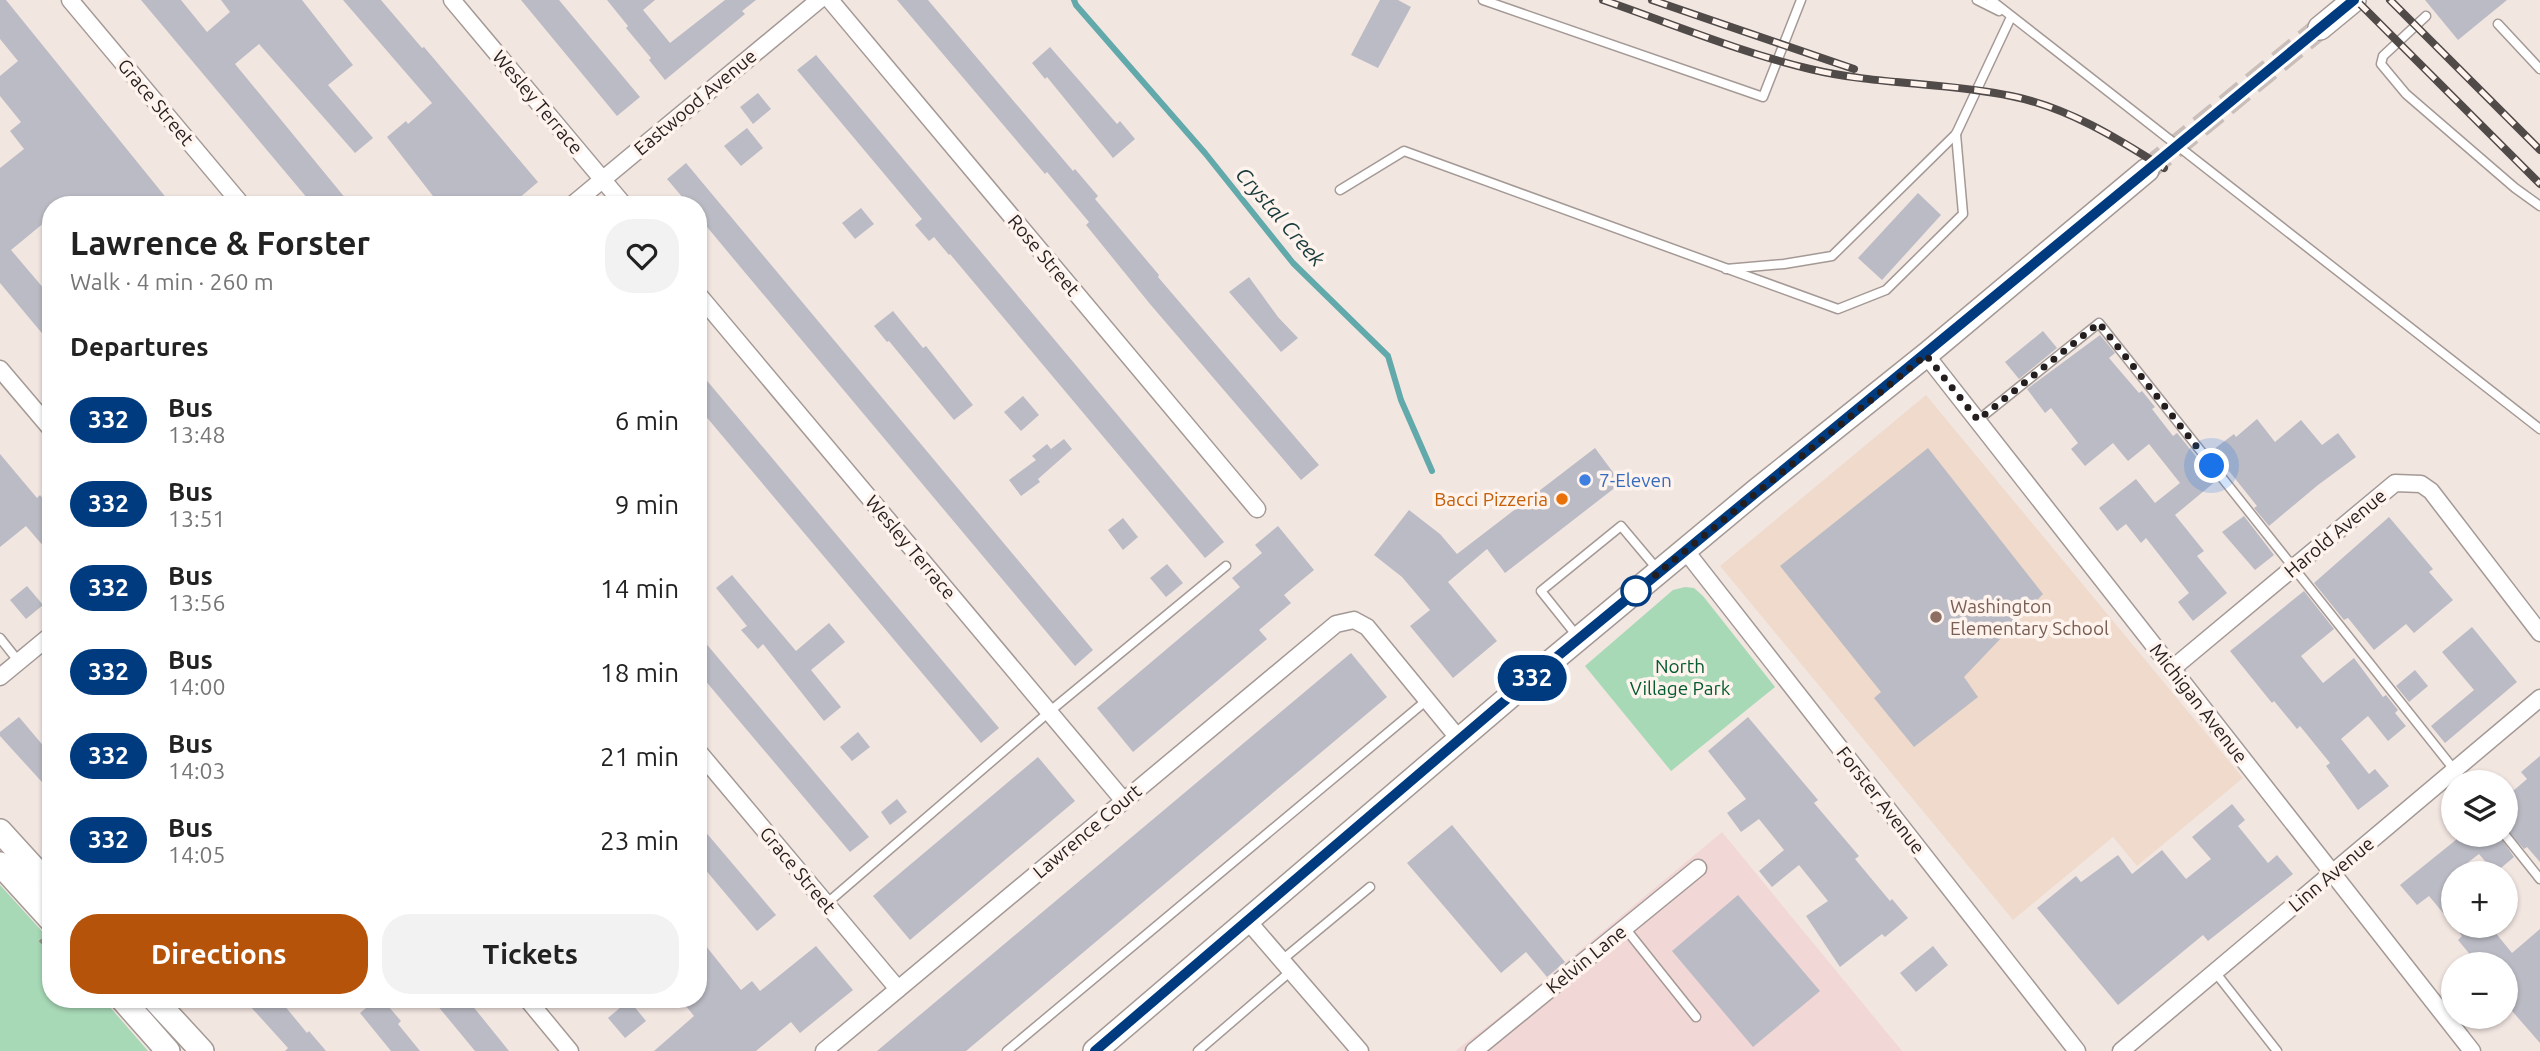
<!DOCTYPE html>
<html lang="en">
<head>
<meta charset="utf-8">
<style>
  body { margin:0; font-family:Ubuntu,sans-serif; background:#f2f2f2; color:#222; height:100vh; display:flex; flex-direction:column; font-size:26px; white-space:nowrap }
  * { box-sizing:border-box; margin:0 }
  p { font-size:23px; color:#767676 }
  .icon { flex:none; width:38px; height:38px; fill:none; stroke:currentColor; stroke-width:2; stroke-linecap:round; stroke-linejoin:round }
  .map { position:relative; flex:1; overflow:hidden }
  .sheet { position:absolute; left:42px; top:196px; width:665px; height:812px; display:flex; flex-direction:column; background:#fff; border-radius:28px; box-shadow:0 2px 5px #0004 }
  .sheet>* { flex:none }
  .badge { padding:0 14px; border-radius:23px; font-size:24px; line-height:46px }
  .fabs { position:absolute; left:2441px; top:770px; display:grid; gap:14px }
  .fabs a { display:grid; place-items:center; width:77px; height:77px; border-radius:50%; background:#fff; box-shadow:0 2px 5px #0004; font-size:35px }
  .you { position:absolute; width:35px; height:35px; margin:-18px; border:5px solid #fff; border-radius:50%; background:#1a73e8; box-shadow:0 0 0 10px #1a73e833 }
  .map>.badge { position:absolute; translate:-50% -50%; box-shadow:0 0 0 4px #fff }
  h2 { padding:0 28px; font-size:26px; line-height:63px }
  .round { display:grid; place-items:center; flex:none; width:74px; height:74px; border-radius:28px; background:#f2f2f2 }
  .headline { display:flex; align-items:center; justify-content:space-between; height:119px; padding:0 28px }
  h1 { font-size:33px; font-weight:700; line-height:52px }
  .cta { display:flex; gap:14px; margin-top:auto; padding:14px 28px }
  .cta a { flex:1; height:80px; border-radius:28px; background:#b45309; color:#fff; font-size:28px; font-weight:700; line-height:80px; text-align:center }
  .cta a+a { background:#f2f2f2; color:#222 }
  ul { padding:0; list-style:none }
  li { display:flex; align-items:center; gap:21px; height:84px; padding:0 28px }
  li div { flex:1 }
  li b { display:block; font-size:26px }
  li em { font-style:normal }
  li .badge { min-width:77px; font-weight:700; text-align:center }
  .map>svg:first-child { display:block }
  .industrial { fill:#f2d7d7 }
  .education { fill:#efdacc }
  .green { fill:#a7d9b6 }
  .lines { fill:none; stroke-linecap:round; stroke-linejoin:round }
  .stream { stroke:#61a9aa; stroke-width:6 }
  .building { fill:#bbbbc5 }
  .secondary-tunnel { stroke:#c9beba; stroke-width:23; stroke-dasharray:23 11; stroke-linecap:butt }
  .service-casing { stroke:#a49995; stroke-width:11 }
  .minor-casing { stroke:#a49995; stroke-width:19 }
  .secondary-casing { stroke:#a49995; stroke-width:26 }
  .path { stroke:#988f8c; stroke-width:3.5; stroke-dasharray:5 5; stroke-linecap:butt }
  .service { stroke:#fff; stroke-width:8 }
  .minor { stroke:#fff; stroke-width:16 }
  .secondary { stroke:#fff; stroke-width:23 }
  .rail-casing { stroke:#504a48; stroke-width:8 }
  .rail { stroke:#fff3ee; stroke-width:5; stroke-dasharray:16; stroke-linecap:butt }
  .line-casing { stroke:#fff; stroke-width:16 }
  .line { stroke:#003b80; stroke-width:10 }
  .walk { stroke:#241f1e; stroke-width:7; stroke-dasharray:0 12.6 }
  .shop-dot { fill:#3f7fe0; stroke:#fff3ee; stroke-width:2.5 }
  .food-dot { fill:#e8710a; stroke:#fff3ee; stroke-width:2.5 }
  .stop-dot { fill:#fff; stroke:#003b80; stroke-width:3.5 }
  .education-dot { fill:#8d6e63; stroke:#fff3ee; stroke-width:2.5 }
  .labels { text-anchor:middle; stroke-width:7; stroke-linejoin:round; paint-order:stroke }
  .street-label { font-size:19px; fill:#241f1e; stroke:#fff3ee }
  .shop-label { font-size:19px; fill:#366cbe; stroke:#fff3ee; text-anchor:start }
  .food-label { font-size:19px; fill:#c56008; stroke:#fff3ee; text-anchor:end }
  .education-label { font-size:19px; fill:#785e54; stroke:#fff3ee; text-anchor:start }
  .park-label { font-size:19px; fill:#055b30; stroke:#fff3ee }
  .water-label { font-size:21px; font-style:italic; fill:#163a3b; stroke:#fff3ee }
</style>
</head>
<body>
<div class="map">
<svg width="2540" height="1051" viewBox="0 0 2540 1051">
  <rect width="100%" height="100%" fill="#f2e6e1"/>
  <polygon class="industrial" points="1722,832 1902,1051 1455,1051 1506,1012"/>
  <polygon class="education" points="1926,395 2243,778 2137,866 2113,837 2013,920 1720,566"/>
  <g class="green">
    <polygon points="1685,587 1694,588 1703,596 1775,687 1671,771 1585,666 1673,590"/>
    <polygon points="0,885 51,941 51,999 103,999 148,1051 0,1051"/>
  </g>
  <g class="lines">
    <polyline class="stream" points="1074,0 1076,5 1205,153 1293,263 1388,356 1401,400 1432,471"/>
  </g>
  <g class="building">
    <polygon points="0,0 6,0 172,205 51,205 51,217 11,250 51,297 51,344 0,283 0,168 24,149 10,131 21,122 0,96 0,76 18,61 0,39"/>
    <polygon points="141,0 181,0 207,32 230,12 221,0 302,0 353,65 328,85 373,138 355,153 259,44 235,64 351,205 313,205"/>
    <polygon points="343,0 381,0 422,48 424,47 538,182 511,205 440,205 387,137 406,121 408,124 432,103"/>
    <polygon points="521,0 559,0 640,97 617,116"/>
    <polygon points="607,0 655,0 643,10 670,43 725,0 756,0 742,11 745,14 665,80 649,60 651,58 626,28 628,26"/>
    <polygon points="897,0 928,0 1073,171 1075,169 1098,196 1095,199 1159,275 1158,277 1319,465 1301,480 1150,304 1086,225 1089,222 1047,172 1045,174"/>
    <polygon points="1380,0 1398,0 1411,7 1378,68 1351,55"/>
    <polygon points="2425,0 2507,0 2458,40"/>
    <polygon points="1050,47 1117,124 1120,121 1135,139 1113,158 1047,77 1045,79 1032,63"/>
    <polygon points="816,55 1224,542 1205,558 950,254 949,255 934,237 929,241 915,225 922,219 797,70"/>
    <polygon points="758,93 771,109 753,124 740,107"/>
    <polygon points="747,128 763,148 741,166 724,146"/>
    <polygon points="686,163 1093,650 1075,666 732,257 698,216 698,205 689,205 667,179"/>
    <polygon points="1918,193 1941,215 1882,280 1858,258"/>
    <polygon points="861,208 874,224 855,239 842,223"/>
    <polygon points="1249,277 1278,317 1298,338 1281,352 1229,292"/>
    <polygon points="893,311 923,348 926,346 973,405 954,420 889,341 887,342 874,326"/>
    <polygon points="2043,331 2057,348 2019,379 2005,362"/>
    <polygon points="2100,335 2115,353 2109,358 2139,393 2142,391 2155,407 2152,409 2173,436 2177,433 2216,481 2175,515 2204,551 2197,556 2227,593 2193,621 2178,602 2189,593 2146,538 2141,543 2126,524 2117,531 2099,508 2136,479 2155,503 2180,483 2149,444 2128,461 2113,443 2085,466 2071,449 2078,443 2051,408 2045,413 2027,389"/>
    <polygon points="698,370 999,728 981,743 698,407"/>
    <polygon points="1023,396 1039,415 1021,431 1004,412"/>
    <polygon points="2257,419 2275,442 2301,420 2322,445 2338,433 2356,457 2318,485 2269,526 2254,508 2257,506 2229,471 2226,473 2210,452 2234,434 2236,437"/>
    <polygon points="1064,439 1072,449 1038,479 1040,482 1021,496 1009,480 1036,460 1032,456 1047,444 1051,449"/>
    <polygon points="1595,448 1621,483 1505,573 1487,549 1448,582 1497,641 1453,678 1410,626 1430,610 1402,577 1374,555 1409,510 1440,534 1457,554"/>
    <polygon points="1928,448 2043,594 1964,677 1978,697 1914,747 1874,698 1881,692 1780,566"/>
    <polygon points="0,454 37,498 40,495 51,509 51,555 26,526 0,547"/>
    <polygon points="2244,516 2274,555 2255,570 2222,532"/>
    <polygon points="2389,517 2433,569 2429,572 2453,600 2414,633 2406,624 2374,650 2348,618 2344,620 2314,583"/>
    <polygon points="1123,518 1138,537 1123,550 1108,530"/>
    <polygon points="1278,526 1314,570 1284,595 1291,603 1259,630 1267,639 1133,752 1097,708 1240,587 1232,578 1262,553 1255,545"/>
    <polygon points="1167,564 1183,583 1166,597 1150,578"/>
    <polygon points="732,575 796,651 829,623 845,642 811,670 841,707 824,721 763,644 758,649 741,630 747,626 716,588"/>
    <polygon points="27,586 43,605 26,619 10,600"/>
    <polygon points="2304,591 2334,629 2301,656 2323,683 2354,658 2383,697 2386,695 2398,710 2395,713 2406,726 2388,741 2368,716 2341,739 2369,774 2375,769 2389,786 2358,810 2326,766 2330,763 2300,726 2297,729 2274,701 2272,703 2230,651"/>
    <polygon points="2472,627 2517,682 2445,743 2431,726 2474,690 2442,652"/>
    <polygon points="698,634 869,837 850,852 698,672"/>
    <polygon points="1351,653 1387,697 1048,982 966,1051 877,1051"/>
    <polygon points="2415,670 2428,686 2409,702 2396,686"/>
    <polygon points="19,717 51,755 51,792 0,736 0,732"/>
    <polygon points="1748,717 1818,800 1814,803 1859,856 1855,859 1890,901 1892,899 1908,918 1885,937 1882,934 1840,967 1806,916 1828,901 1799,865 1772,887 1759,871 1784,850 1759,819 1741,832 1727,813 1746,799 1708,751"/>
    <polygon points="858,732 870,747 852,761 840,747"/>
    <polygon points="2540,756 2540,862 2527,847 2524,849 2506,829 2506,797 2527,779 2521,772"/>
    <polygon points="1038,757 1075,801 910,940 873,896"/>
    <polygon points="897,799 907,812 890,825 881,812"/>
    <polygon points="2232,804 2245,820 2238,826 2268,863 2277,855 2293,874 2208,941 2203,935 2118,1005 2037,908 2076,876 2081,882 2118,855 2132,874 2162,850 2186,879 2211,859 2192,837"/>
    <polygon points="698,823 776,915 757,931 698,861"/>
    <polygon points="1452,825 1565,962 1547,977 1526,952 1501,973 1407,863"/>
    <polygon points="2462,835 2499,835 2514,857 2495,873 2479,854 2454,873 2454,926 2429,896 2417,905 2400,885"/>
    <polygon points="1738,895 1820,991 1753,1047 1672,951"/>
    <polygon points="2454,926 2490,926 2512,953 2540,929 2540,1043 2506,1004 2506,964 2478,964 2458,940 2462,936"/>
    <polygon points="698,936 741,990 752,981 760,991 816,946 853,990 800,1033 791,1022 756,1051 654,1051 694,1016 680,999 698,999"/>
    <polygon points="1933,946 1948,965 1916,992 1900,973"/>
    <polygon points="258,999 279,999 307,1033 309,1031 326,1051 285,1051 288,1048 250,1006"/>
    <polygon points="377,999 382,999 401,1021 398,1024 420,1051 391,1051 360,1013"/>
    <polygon points="432,999 467,999 509,1051 475,1051"/>
    <polygon points="629,1000 646,1021 625,1038 608,1018"/>
  </g>
  <g class="lines">
    <polyline class="secondary-tunnel" points="2147,170 2320,28"/>
    <g class="service-casing">
      <g id="service">
        <polyline points="1483,0 1763,97 1801,0"/>
        <polyline points="1977,0 1999,11"/>
        <polyline points="1991,0 2540,429"/>
        <polyline points="2426,16 2383,56 2381,64 2406,94 2515,188 2540,206"/>
        <polyline points="2498,24 2540,69"/>
        <polyline points="1340,190 1404,151 1838,309 1886,290 1963,214 1956,134"/>
        <polyline points="1726,269 1784,264 1832,256 1956,134 2011,17"/>
        <polyline points="1978,420 2099,323 2464,782"/>
        <polyline points="1577,636 1541,591 1621,526 1658,570"/>
        <polyline points="0,638 19,662"/>
        <polyline points="2505,835 2540,879"/>
        <polyline points="826,904 1049,712 1226,566"/>
        <polyline points="1625,928 1696,1017"/>
        <polyline points="1282,960 1370,887"/>
        <polyline points="2215,972 2277,1051"/>
        <polyline points="1007,1051 1427,700"/>
        <polyline points="1198,1051 1291,971"/>
      </g>
    </g>
    <g class="minor-casing">
      <g id="minor">
        <polyline points="70,0 242,205"/>
        <polyline points="452,0 624,205"/>
        <polyline points="830,0 1257,509"/>
        <polyline points="572,205 819,0"/>
        <polyline points="698,294 1124,801"/>
        <polyline points="1926,355 2472,1051"/>
        <polyline points="0,369 51,429"/>
        <polyline points="1685,550 2077,1051"/>
        <polyline points="2173,668 2395,483 2421,484 2431,491 2540,633"/>
        <polyline points="0,677 51,635"/>
        <polyline points="698,751 898,989"/>
        <polyline points="1247,920 1360,1051"/>
        <polyline points="527,999 570,1051"/>
        <polyline points="824,1051 1336,624 1354,620 1367,627 1459,739"/>
        <polyline points="1474,1051 1698,868"/>
        <polyline points="2121,1051 2540,698"/>
      </g>
    </g>
    <g class="secondary-casing">
      <g id="secondary">
        <polyline points="2320,28 2354,0"/>
        <polyline points="0,831 51,887"/>
        <polyline points="0,864 51,920"/>
        <polyline points="122,999 168,1051"/>
        <polyline points="154,999 202,1051"/>
        <polyline points="1095,1051 1536,674 1756,491 1926,355 2147,170"/>
      </g>
    </g>
    <g class="path">
      <polyline points="40,940 51,951"/>
      <polyline points="94,999 101,1007"/>
    </g>
    <use href="#service" class="service"/>
    <use href="#minor" class="minor"/>
    <use href="#secondary" class="secondary"/>
    <g class="rail-casing">
      <g id="rail">
        <path d="M 1603,0 C 1670,23 1742,53 1810,69 C 1876,85 1945,82 2011,96 C 2067,107 2117,138 2164,168"/>
        <polyline points="1652,0 1854,69"/>
        <polyline points="2356,0 2540,184"/>
        <polyline points="2390,0 2540,150"/>
      </g>
    </g>
    <use href="#rail" class="rail"/>
  </g>
  <g class="lines">
    <g class="line-casing">
      <polyline id="line" points="1095,1051 1536,674 2354,0"/>
    </g>
    <use href="#line" class="line"/>
    <polyline class="walk" points="1636,591 1926,355 1978,420 2099,323 2212,466"/>
  </g>
  <circle class="shop-dot" cx="1585" cy="480" r="7"/>
  <circle class="food-dot" cx="1562" cy="499" r="7"/>
  <circle class="stop-dot" cx="1636" cy="591" r="14"/>
  <circle class="education-dot" cx="1936" cy="617" r="7"/>
  <g class="labels">
    <g class="street-label">
      <text transform="translate(156 102) rotate(50)" y="7">Grace Street</text>
      <text transform="translate(538 102) rotate(50)" y="7">Wesley Terrace</text>
      <text transform="translate(695 102) rotate(-40)" y="7">Eastwood Avenue</text>
      <text transform="translate(1044 255) rotate(50)" y="7">Rose Street</text>
      <text transform="translate(2335 533) rotate(-40)" y="7">Harold Avenue</text>
      <text transform="translate(911 547) rotate(50)" y="7">Wesley Terrace</text>
      <text transform="translate(2199 703) rotate(52)" y="7">Michigan Avenue</text>
      <text transform="translate(1881 800) rotate(52)" y="7">Forster Avenue</text>
      <text transform="translate(1087 831) rotate(-40)" y="7">Lawrence Court</text>
      <text transform="translate(798 870) rotate(50)" y="7">Grace Street</text>
      <text transform="translate(2331 874) rotate(-40)" y="7">Linn Avenue</text>
      <text transform="translate(1586 959) rotate(-39)" y="7">Kelvin Lane</text>
    </g>
    <g class="shop-label">
      <text x="1599" y="487">7-Eleven</text>
    </g>
    <g class="food-label">
      <text x="1548" y="506">Bacci Pizzeria</text>
    </g>
    <g class="education-label">
      <text x="1950" y="613">Washington<tspan x="1950" dy="22">Elementary School</tspan></text>
    </g>
    <g class="park-label">
      <text x="1680" y="673">North<tspan x="1680" dy="22">Village Park</tspan></text>
    </g>
    <g class="water-label">
      <text transform="translate(1280 217) rotate(49)" y="7">Crystal Creek</text>
    </g>
  </g>
</svg>
<div class="fabs">
<a><svg class="icon" aria-label="layers" viewBox="0 0 24 24"><path d="M12 4l9 5-9 5-9-5zM3 14l9 5 9-5"/></svg></a>
<a>+</a>
<a>−</a>
</div>
<div class="you" style="left:2212px;top:466px"></div>
<b class="badge" style="left:1532px;top:678px;background:#003b80;color:#fff">332</b>
<section class="sheet">
<div class="headline"><div><h1>Lawrence &amp; Forster</h1><p>Walk · 4 min · 260 m</p></div><a class="round"><svg class="icon" aria-label="heart" viewBox="0 0 24 24"><path d="M12 20l-8-8c-3-5 5-10 8-4 3-6 11-1 8 4z"/></svg></a></div>
<h2>Departures</h2>
<ul>
<li><span class="badge" style="background:#003b80;color:#fff">332</span><div><b>Bus</b><p>13:48</p></div><em>6 min</em></li>
<li><span class="badge" style="background:#003b80;color:#fff">332</span><div><b>Bus</b><p>13:51</p></div><em>9 min</em></li>
<li><span class="badge" style="background:#003b80;color:#fff">332</span><div><b>Bus</b><p>13:56</p></div><em>14 min</em></li>
<li><span class="badge" style="background:#003b80;color:#fff">332</span><div><b>Bus</b><p>14:00</p></div><em>18 min</em></li>
<li><span class="badge" style="background:#003b80;color:#fff">332</span><div><b>Bus</b><p>14:03</p></div><em>21 min</em></li>
<li><span class="badge" style="background:#003b80;color:#fff">332</span><div><b>Bus</b><p>14:05</p></div><em>23 min</em></li>
</ul>
<div class="cta"><a>Directions</a><a>Tickets</a></div>
</section>
</div>
</body>
</html>
